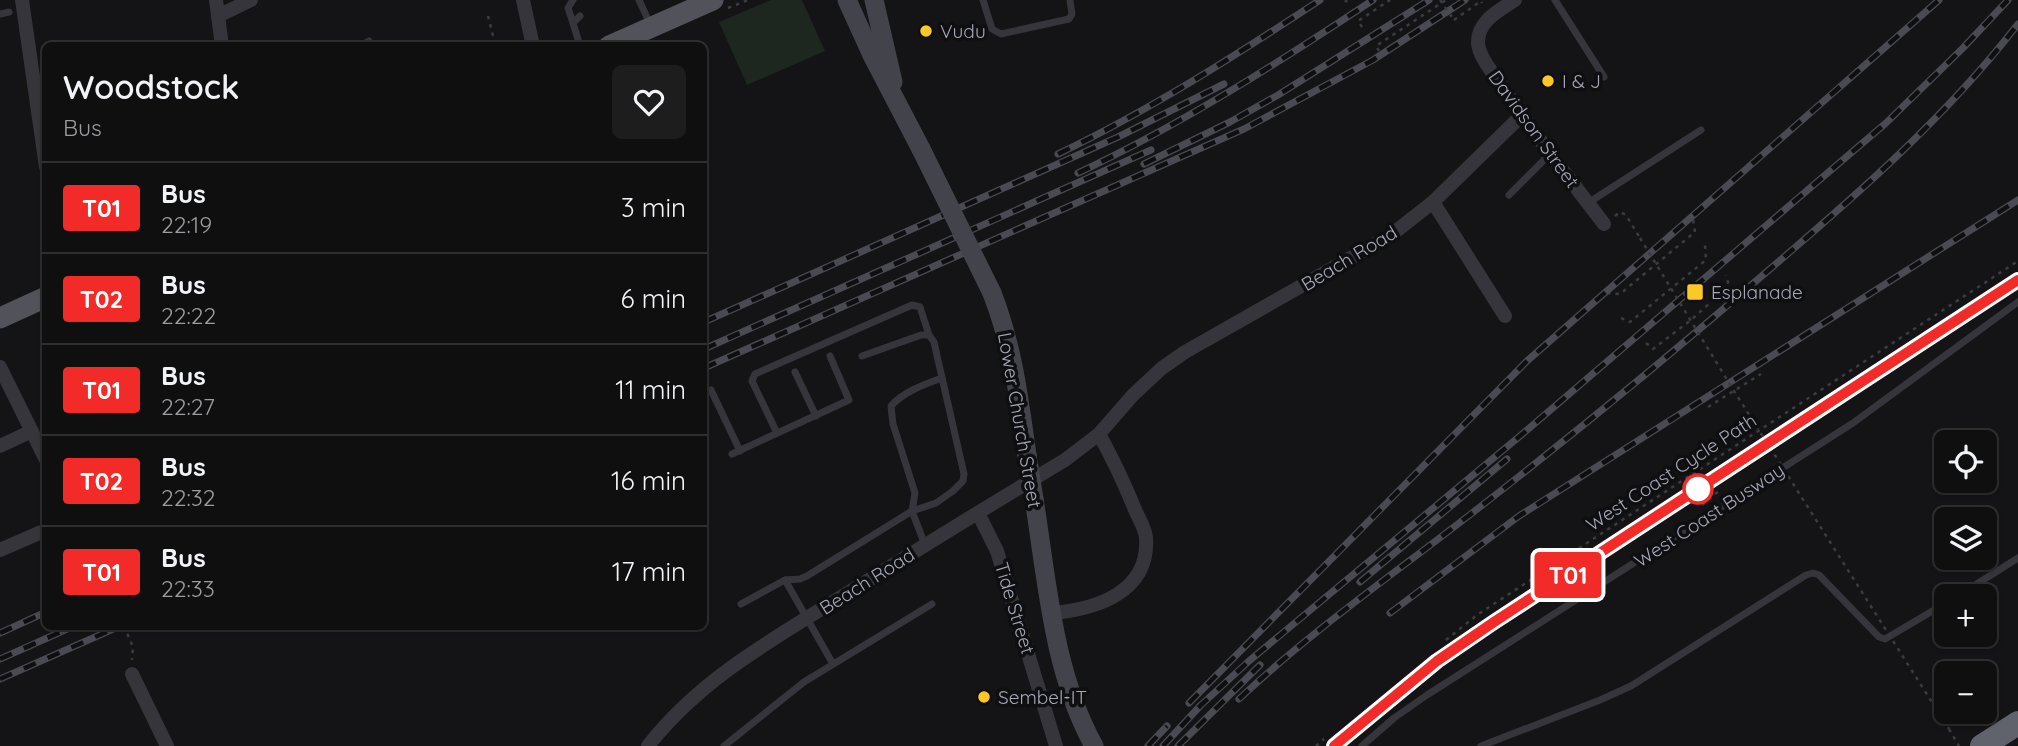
<!DOCTYPE html>
<html lang="en">
<head>
<meta charset="utf-8">
<style>
  body { margin:0; font-family:Quicksand,sans-serif; background:#1d1d1e; color:#f1f3f6; height:100vh; display:flex; flex-direction:column; font-size:26px; white-space:nowrap }
  * { box-sizing:border-box; margin:0 }
  p { font-size:23px; color:#9b9c9f }
  .icon { flex:none; width:38px; height:38px; fill:none; stroke:currentColor; stroke-width:2; stroke-linecap:round; stroke-linejoin:round }
  .map { position:relative; flex:1; overflow:hidden }
  .details { position:absolute; left:42px; top:42px; width:665px; height:588px; display:flex; flex-direction:column; background:#0f0f10; border-radius:10px; box-shadow:0 2px 5px #0004,0 0 0 2px #2f2f30 }
  .details>* { flex:none }
  .badge { padding:0 14px; border-radius:5px; font-size:24px; line-height:46px }
  .fabs { position:absolute; left:1934px; top:430px; display:grid; gap:14px }
  .fabs a { display:grid; place-items:center; width:63px; height:63px; border-radius:10px; background:#0f0f10; box-shadow:0 2px 5px #0004,0 0 0 2px #2f2f30; font-size:35px }
  .map>.badge { position:absolute; translate:-50% -50%; box-shadow:0 0 0 4px #fff }
  .round { display:grid; place-items:center; flex:none; width:74px; height:74px; border-radius:10px; background:#1d1d1e }
  .summary { display:flex; align-items:center; justify-content:space-between; height:119px; padding:0 21px }
  h1 { font-size:33px; font-weight:600; line-height:52px }
  ul { padding:0; list-style:none }
  li { display:flex; align-items:center; gap:21px; height:91px; padding:0 21px; border-top:2px solid #2f2f30 }
  li div { flex:1 }
  li b { display:block; font-size:26px }
  li em { font-style:normal }
  li .badge { min-width:77px; font-weight:700; text-align:center }
  .map>svg:first-child { display:block }
  .green { fill:#1e2620 }
  .lines { fill:none; stroke-linecap:round; stroke-linejoin:round }
  .path { stroke:#3b3c42; stroke-width:2.5; stroke-dasharray:3.5 5; stroke-linecap:butt }
  .lane { stroke:#35353b; stroke-width:7 }
  .street { stroke:#35353b; stroke-width:14 }
  .secondary { stroke:#43444b; stroke-width:19 }
  .primary { stroke:#51525a; stroke-width:21 }
  .highway { stroke:#60636c; stroke-width:24 }
  .rail-casing { stroke:#4a4b52; stroke-width:7 }
  .rail { stroke:#0f0f11; stroke-width:4.5; stroke-dasharray:13; stroke-linecap:butt }
  .path-bridge { stroke:#3b3c42; stroke-width:2.5; stroke-dasharray:3.5 5; stroke-linecap:butt }
  .secondary-bridge { stroke:#43444b; stroke-width:19 }
  .line-casing { stroke:#fff; stroke-width:16 }
  .line { stroke:#f22b29; stroke-width:10 }
  .poi-dot { fill:#fcc826; stroke:#0f0f11; stroke-width:2.5 }
  .stop-dot { fill:#fff; stroke:#f22b29; stroke-width:3.5 }
  .labels { text-anchor:middle; stroke-width:7; stroke-linejoin:round; paint-order:stroke }
  .poi-label { font-size:19px; fill:#a5a9b7; stroke:#0f0f11; text-anchor:start }
  .street-label { font-size:19px; fill:#a5a9b7; stroke:#0f0f11 }
</style>
</head>
<body>
<div class="map">
<svg width="2018" height="746" viewBox="0 0 2018 746">
  <rect width="100%" height="100%" fill="#141416"/>
  <polygon class="green" points="771,0 802,0 825,51 747,85 719,22"/>
  <g class="lines">
    <g class="path">
      <polyline points="1345,0 1347,2"/>
      <polyline points="728,8 748,0"/>
      <polyline points="488,16 495,44"/>
      <polyline points="1454,20 1481,1 1482,3"/>
      <polyline points="1362,27 1358,21 1390,0"/>
      <polyline points="487,46 498,44"/>
      <polyline points="1379,51 1376,46 1446,0"/>
      <polyline points="1615,216 1620,212 1626,215 1640,238"/>
      <polyline points="1607,293 1620,294 1695,232 1693,219"/>
      <polyline points="1621,318 1630,322 1706,260 1705,245"/>
      <polyline points="1646,343 1653,349 1691,320 1729,286 1726,275"/>
      <polyline points="1708,407 1761,374"/>
      <polyline points="1702,505 1721,489"/>
      <polyline points="124,626 133,647 132,660"/>
      <polyline points="1446,640 1477,615 2018,261"/>
      <polyline points="1949,729 1959,746"/>
      <polyline points="1316,746 1324,739"/>
    </g>
    <g class="lane">
      <polyline points="639,0 651,26"/>
      <polyline points="983,0 992,29 1001,34 1069,19 1072,14 1070,0"/>
      <polyline points="1555,0 1604,77"/>
      <polyline points="0,14 9,12"/>
      <polyline points="580,16 573,23 580,46"/>
      <polyline points="573,23 568,8 573,0"/>
      <polyline points="360,46 369,41"/>
      <polyline points="1509,195 1550,154"/>
      <polyline points="1588,203 1701,130"/>
      <polyline points="795,372 816,416"/>
      <polyline points="711,390 740,451"/>
      <polyline points="777,433 752,381 755,374 912,305 920,307 929,335"/>
      <polyline points="732,454 849,400 830,356"/>
      <path d="M 925,545 L 912,511 L 915,493 L 893,424 L 891,406 C 903,392 925,384 942,378"/>
      <polyline points="785,580 833,664"/>
      <polyline points="1956,597 2018,558"/>
      <polyline points="741,604 785,580 800,579 807,576 912,511 936,503 953,491 963,481 964,474 938,360 934,342 929,335 921,335 862,356"/>
      <polyline points="724,746 804,682 932,604"/>
      <polyline points="1334,746 1438,661 1494,622 2018,280"/>
      <polyline points="1362,746 1394,718 1427,695 1853,423 2018,302"/>
      <polyline points="1481,746 1600,700 1631,686 1806,575 1813,573 1819,575 1879,637 1885,639 1946,603"/>
    </g>
    <g class="street">
      <polyline points="22,0 46,167"/>
      <polyline points="216,0 222,46"/>
      <polyline points="523,0 533,46"/>
      <path d="M 1515,0 C 1500,10 1477,21 1478,43 C 1479,57 1493,73 1501,85 C 1533,133 1569,178 1604,224"/>
      <polyline points="218,16 251,0"/>
      <polyline points="1433,202 1505,316"/>
      <polyline points="0,367 46,460"/>
      <polyline points="0,446 32,431"/>
      <polyline points="978,513 997,551 1056,746"/>
      <polyline points="0,550 46,530"/>
      <path d="M 1053,613 C 1097,609 1150,592 1146,537 C 1145,529 1140,520 1136,512 C 1125,485 1113,459 1099,434"/>
      <polyline points="132,674 167,746"/>
      <path d="M 648,746 C 702,677 778,636 851,591 C 922,547 993,503 1065,460 L 1099,434 L 1133,395 L 1162,368 L 1185,352 L 1391,235 L 1433,202 L 1521,116"/>
    </g>
    <g class="secondary">
      <polyline points="847,0 872,55 921,149"/>
      <polyline points="874,0 893,82"/>
      <path d="M 992,293 C 1013,347 1019,398 1027,455"/>
      <path d="M 1034,499 C 1047,580 1053,672 1094,746"/>
    </g>
    <g class="primary">
      <polyline points="609,46 713,0"/>
      <polyline points="0,318 46,297"/>
    </g>
    <polyline class="highway" points="1982,746 2018,723"/>
    <g class="rail-casing">
      <g id="rail">
        <path d="M 1058,154 C 1150,110 1235,56 1320,0"/>
        <polyline points="1144,164 1230,122 1278,95 1429,0"/>
        <path d="M 1078,173 C 1182,124 1278,63 1373,0"/>
        <polyline points="704,322 1118,137 1224,84"/>
        <polyline points="704,349 1151,150"/>
        <polyline points="704,368 1244,129 1373,60 1465,0"/>
        <polyline points="1360,582 1507,459"/>
        <polyline points="1390,613 1519,516 2018,200"/>
        <polyline points="0,633 46,612"/>
        <polyline points="0,659 74,626"/>
        <polyline points="0,679 120,626"/>
        <path d="M 1239,699 C 1306,636 1381,583 1454,527 C 1562,444 1667,358 1770,269 C 1859,193 1946,117 2018,24"/>
        <polyline points="1189,703 1527,361 1939,0"/>
        <polyline points="1148,746 1167,726"/>
        <polyline points="1163,746 1201,705 1249,661 1520,436 1886,123 1963,48 2008,0"/>
        <polyline points="1178,746 1260,665"/>
      </g>
    </g>
    <use href="#rail" class="rail"/>
    <g class="path-bridge">
      <polyline points="1440,0 1454,20"/>
      <polyline points="1640,238 1734,391 1949,729"/>
    </g>
    <g class="secondary-bridge">
      <polyline points="921,149 992,293"/>
      <polyline points="1027,455 1034,499"/>
    </g>
  </g>
  <g class="lines">
    <g class="line-casing">
      <polyline id="line" points="1334,746 1437,661 1494,622 2018,280"/>
    </g>
    <use href="#line" class="line"/>
  </g>
  <g class="poi-dot">
    <circle cx="926" cy="31" r="7"/>
    <circle cx="1548" cy="81" r="7"/>
    <rect x="1686" y="283" width="18" height="18" rx="3.5"/>
    <circle cx="984" cy="697" r="7"/>
  </g>
  <circle class="stop-dot" cx="1698" cy="489" r="14"/>
  <g class="labels">
    <g class="poi-label">
      <text x="940" y="38">Vudu</text>
      <text x="1562" y="88">I &amp; J</text>
      <text x="1711" y="299">Esplanade</text>
      <text x="998" y="704">Sembel-IT</text>
    </g>
    <g class="street-label">
      <text transform="translate(1534 129) rotate(54)" y="7">Davidson Street</text>
      <text transform="translate(1349 258) rotate(-31)" y="7">Beach Road</text>
      <text transform="translate(1020 420) rotate(80)" y="7">Lower Church Street</text>
      <text transform="translate(1671 472) rotate(-33)" y="7">West Coast Cycle Path</text>
      <text transform="translate(1709 515) rotate(-33)" y="7">West Coast Busway</text>
      <text transform="translate(867 581) rotate(-32)" y="7">Beach Road</text>
      <text transform="translate(1015 608) rotate(73)" y="7">Tide Street</text>
    </g>
  </g>
</svg>
<div class="fabs">
<a><svg class="icon" aria-label="locate" viewBox="0 0 24 24"><circle cx="12" cy="12" r="6"/><path d="M12 2v4M12 18v4M2 12h4M18 12h4"/></svg></a>
<a><svg class="icon" aria-label="layers" viewBox="0 0 24 24"><path d="M12 4l9 5-9 5-9-5zM3 14l9 5 9-5"/></svg></a>
<a>+</a>
<a>−</a>
</div>
<b class="badge" style="left:1568px;top:575px;background:#f22b29;color:#fff">T01</b>
<section class="details">
<div class="summary"><div><h1>Woodstock</h1><p>Bus</p></div><a class="round"><svg class="icon" aria-label="heart" viewBox="0 0 24 24"><path d="M12 20l-8-8c-3-5 5-10 8-4 3-6 11-1 8 4z"/></svg></a></div>
<ul>
<li><span class="badge" style="background:#f22b29;color:#fff">T01</span><div><b>Bus</b><p>22:19</p></div><em>3 min</em></li>
<li><span class="badge" style="background:#f22b29;color:#fff">T02</span><div><b>Bus</b><p>22:22</p></div><em>6 min</em></li>
<li><span class="badge" style="background:#f22b29;color:#fff">T01</span><div><b>Bus</b><p>22:27</p></div><em>11 min</em></li>
<li><span class="badge" style="background:#f22b29;color:#fff">T02</span><div><b>Bus</b><p>22:32</p></div><em>16 min</em></li>
<li><span class="badge" style="background:#f22b29;color:#fff">T01</span><div><b>Bus</b><p>22:33</p></div><em>17 min</em></li>
</ul>
</section>
</div>
</body>
</html>
